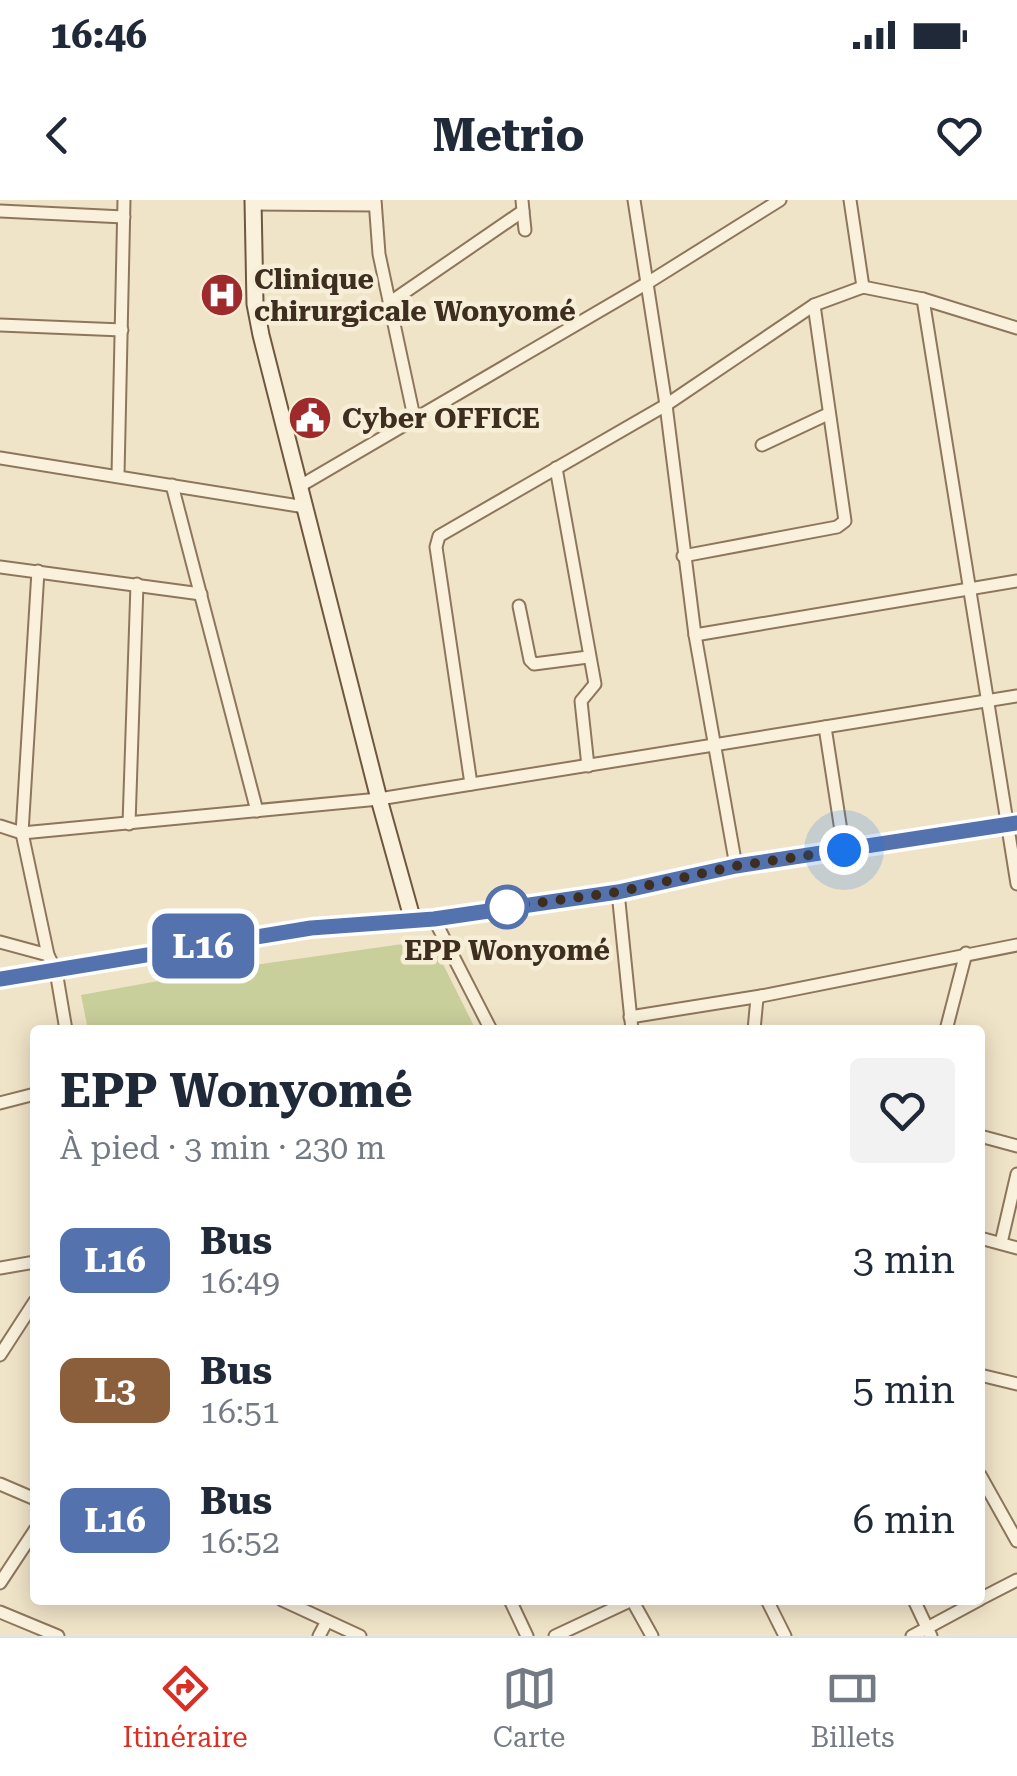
<!DOCTYPE html>
<html lang="fr">
<head>
<meta charset="utf-8">
<style>
  body { margin:0; font-family:"Roboto Serif",serif; background:#f2f2f3; color:#1f2937; height:100vh; display:flex; flex-direction:column; font-size:38px; white-space:nowrap }
  * { box-sizing:border-box; margin:0 }
  p { font-size:32px; color:#747a83 }
  .icon { flex:none; width:55px; height:55px; fill:none; stroke:currentColor; stroke-width:2; stroke-linecap:round; stroke-linejoin:round }
  .map { position:relative; flex:1; overflow:hidden }
  .panel { position:absolute; left:30px; top:825px; width:955px; height:580px; display:flex; flex-direction:column; background:#fff; border-radius:10px; box-shadow:0 5px 25px #0003 }
  .panel>* { flex:none }
  .badge { padding:0 20px; border-radius:15px; font-size:35px; line-height:65px }
  .you { position:absolute; width:50px; height:50px; margin:-25px; border:8px solid #fff; border-radius:50%; background:#1a73e8; box-shadow:0 0 0 15px #1a73e833 }
  .map>.badge { position:absolute; translate:-50% -50%; box-shadow:0 0 0 5px #fff }
  .round { display:grid; place-items:center; flex:none; width:105px; height:105px; border-radius:10px; background:#f2f2f3 }
  .overview { display:flex; align-items:center; justify-content:space-between; height:170px; padding:0 30px }
  h1 { font-size:48px; font-weight:700; line-height:75px }
  ul { padding:0; list-style:none }
  li { display:flex; align-items:center; gap:30px; height:130px; padding:0 30px }
  li div { flex:1 }
  li b { display:block; font-size:38px }
  li em { font-style:normal }
  li .badge { min-width:110px; font-weight:700; text-align:center }
  .status { display:flex; justify-content:space-between; align-items:center; height:70px; padding:0 50px; background:#fff; direction:ltr }
  .status svg { height:28px; fill:currentColor }
  header { display:flex; justify-content:space-between; align-items:center; height:130px; padding:0 30px; background:#fff; font-size:45px; font-weight:700 }
  .tab-bar { display:flex; justify-content:space-around; align-items:center; height:140px; border-top:2px solid #e0e1e3; background:#fff; font-size:28px; color:#747a83 }
  .tab-bar a { display:grid; justify-items:center; gap:5px }
  .tab-bar .current { color:#d93025 }
  .map>svg:first-child { display:block }
  .green { fill:#c9cf9b }
  .lines { fill:none; stroke-linecap:round; stroke-linejoin:round }
  .street-casing { stroke:#8d765c; stroke-width:15 }
  .secondary-casing { stroke:#6f573f; stroke-width:19 }
  .street { stroke:#faf1dc; stroke-width:11 }
  .secondary { stroke:#faf1dc; stroke-width:15 }
  .line-casing { stroke:#fff; stroke-width:22 }
  .line { stroke:#5472ae; stroke-width:15 }
  .walk { stroke:#3d2e20; stroke-width:10; stroke-dasharray:0 18 }
  .stop-dot { fill:#fff; stroke:#5472ae; stroke-width:5 }
  .labels { text-anchor:middle; stroke-width:9; stroke-linejoin:round; paint-order:stroke }
  .poi-label { font-size:28px; font-weight:bold; fill:#3d2e20; stroke:#f7eed8; text-anchor:start }
  .stop-label { font-size:28px; font-weight:bold; fill:#3d2e20; stroke:#f7eed8 }
</style>
</head>
<body>
<div class="status"><b>16:46</b><svg viewBox="0 0 49 12"><path d="M0 12V9h3v3zM5 12V6h3v6zM10 12V3h3v9zM15 12V0h3v12zM26 1h20v11H26zM47 4h2v5h-2z"/></svg></div>
<header><svg class="icon" aria-label="back" viewBox="0 0 24 24"><path d="M15 5l-7 7 7 7"/></svg>Metrio<svg class="icon" aria-label="heart" viewBox="0 0 24 24"><path d="M12 20l-8-8c-3-5 5-10 8-4 3-6 11-1 8 4z"/></svg></header>
<div class="map">
<svg width="1017" height="1436" viewBox="0 0 1017 1436">
  <rect width="100%" height="100%" fill="#f0e4c8"/>
  <polygon class="green" points="431,740 476,830 88,830 81,795 219,770"/>
  <g class="lines">
    <g class="street-casing">
      <g id="street">
        <polyline points="375,0 379,54 414,217"/>
        <polyline points="634,0 666,205 695,435 736,666"/>
        <polyline points="850,0 863,87"/>
        <polyline points="253,4 375,5"/>
        <polyline points="0,11 124,17"/>
        <polyline points="523,11 525,30"/>
        <polyline points="923,99 1017,684"/>
        <polyline points="389,103 523,11 522,0"/>
        <polyline points="0,125 122,130"/>
        <polyline points="762,245 828,214"/>
        <polyline points="0,258 305,307"/>
        <polyline points="556,268 595,484 581,501 588,566"/>
        <polyline points="118,275 124,0"/>
        <polyline points="172,285 257,611"/>
        <polyline points="300,286 649,82 780,0"/>
        <polyline points="683,356 837,327 845,321 814,105"/>
        <polyline points="0,367 201,394"/>
        <polyline points="38,371 22,633 48,755 56,771 66,830"/>
        <polyline points="519,406 530,460 534,464 588,457"/>
        <polyline points="695,435 1017,381"/>
        <polyline points="825,527 844,650"/>
        <polyline points="471,584 436,347 439,336 666,205 814,105 863,87 923,99 1017,128"/>
        <polyline points="129,624 137,384"/>
        <polyline points="0,626 22,633 379,599 1017,496"/>
        <polyline points="618,692 632,830"/>
        <polyline points="434,719 491,830"/>
        <polyline points="0,742 48,755"/>
        <polyline points="630,817 761,796 1017,745"/>
        <polyline points="754,830 757,798 761,796"/>
        <polyline points="946,830 966,753"/>
        <polyline points="0,903 35,894"/>
        <polyline points="980,936 1017,946"/>
        <polyline points="980,1038 1017,1048"/>
        <polyline points="1001,1043 1017,974"/>
        <polyline points="0,1068 35,1062"/>
        <polyline points="0,1155 35,1101"/>
        <polyline points="980,1175 1017,1184"/>
        <polyline points="980,1275 1017,1341"/>
        <polyline points="0,1284 35,1299"/>
        <polyline points="0,1383 35,1330"/>
        <polyline points="980,1399 1017,1380"/>
        <polyline points="282,1400 360,1436"/>
        <polyline points="510,1400 527,1436"/>
        <polyline points="632,1400 652,1436"/>
        <polyline points="767,1400 785,1436"/>
        <polyline points="914,1400 931,1436"/>
        <polyline points="0,1412 58,1436"/>
        <polyline points="319,1436 327,1421"/>
        <polyline points="555,1436 632,1400"/>
        <polyline points="912,1436 979,1400"/>
      </g>
    </g>
    <g class="secondary-casing">
      <g id="secondary">
        <polyline points="253,0 255,104 261,135 379,599 413,721"/>
        <polyline points="0,779 311,728 434,719 618,692 736,666 1017,623"/>
      </g>
    </g>
    <use href="#street" class="street"/>
    <use href="#secondary" class="secondary"/>
  </g>
  <g class="lines">
    <g class="line-casing">
      <polyline id="line" points="0,779 311,728 434,719 618,692 736,666 1017,623"/>
    </g>
    <use href="#line" class="line"/>
    <polyline class="walk" points="507,707 618,692 736,666 844,650"/>
  </g>
  <defs>
    <g id="hospital-disc" transform="scale(2.25)"><circle r="9.5" fill="#9e2a2b" stroke="#f7eed8"/><path d="M-5-5h3v3.5h4V-5h3V5h-3V1.5h-4V5h-3Z" fill="#fff"/></g>
    <g id="civic-disc" transform="scale(2.25)"><circle r="9.5" fill="#9e2a2b" stroke="#f7eed8"/><path d="M-.6-6.5H3V-4.5H.6V-3L4-1V1h2V6H-6V1h2V-1L-.6-3ZM-1.2 2.5V6h2.4V2.5Z" fill="#fff"/></g>
  </defs>
  <g fill-rule="evenodd">
    <use href="#hospital-disc" x="222" y="95"/>
    <use href="#civic-disc" x="310" y="218"/>
  </g>
  <circle class="stop-dot" cx="507" cy="707" r="20"/>
  <g class="labels">
    <g class="poi-label">
      <text x="254" y="89">Clinique<tspan x="254" dy="32">chirurgicale Wonyomé</tspan></text>
      <text x="342" y="228">Cyber OFFICE</text>
    </g>
    <g class="stop-label">
      <text x="507" y="760">EPP Wonyomé</text>
    </g>
  </g>
</svg>
<div class="you" style="left:844px;top:650px"></div>
<b class="badge" style="left:203px;top:746px;background:#5472ae;color:#fff">L16</b>
<section class="panel">
<div class="overview"><div><h1>EPP Wonyomé</h1><p>À pied · 3 min · 230 m</p></div><a class="round"><svg class="icon" aria-label="heart" viewBox="0 0 24 24"><path d="M12 20l-8-8c-3-5 5-10 8-4 3-6 11-1 8 4z"/></svg></a></div>
<ul>
<li><span class="badge" style="background:#5472ae;color:#fff">L16</span><div><b>Bus</b><p>16:49</p></div><em>3 min</em></li>
<li><span class="badge" style="background:#8b5e3c;color:#fff">L3</span><div><b>Bus</b><p>16:51</p></div><em>5 min</em></li>
<li><span class="badge" style="background:#5472ae;color:#fff">L16</span><div><b>Bus</b><p>16:52</p></div><em>6 min</em></li>
</ul>
</section>
</div>
<nav class="tab-bar">
<a class="current"><svg class="icon" aria-label="directions" viewBox="0 0 24 24"><path d="M12 3l9 9-9 9-9-9zM9 14v-3h6M13 9l2 2-2 2"/></svg>Itinéraire</a>
<a><svg class="icon" aria-label="map" viewBox="0 0 24 24"><path d="M3 6l6-2 6 2 6-2v14l-6 2-6-2-6 2zM9 4v14M15 6v14"/></svg>Carte</a>
<a><svg class="icon" aria-label="tickets" viewBox="0 0 24 24"><path d="M3 7h18v10H3zM15 7v10"/></svg>Billets</a>
</nav>
</body>
</html>
